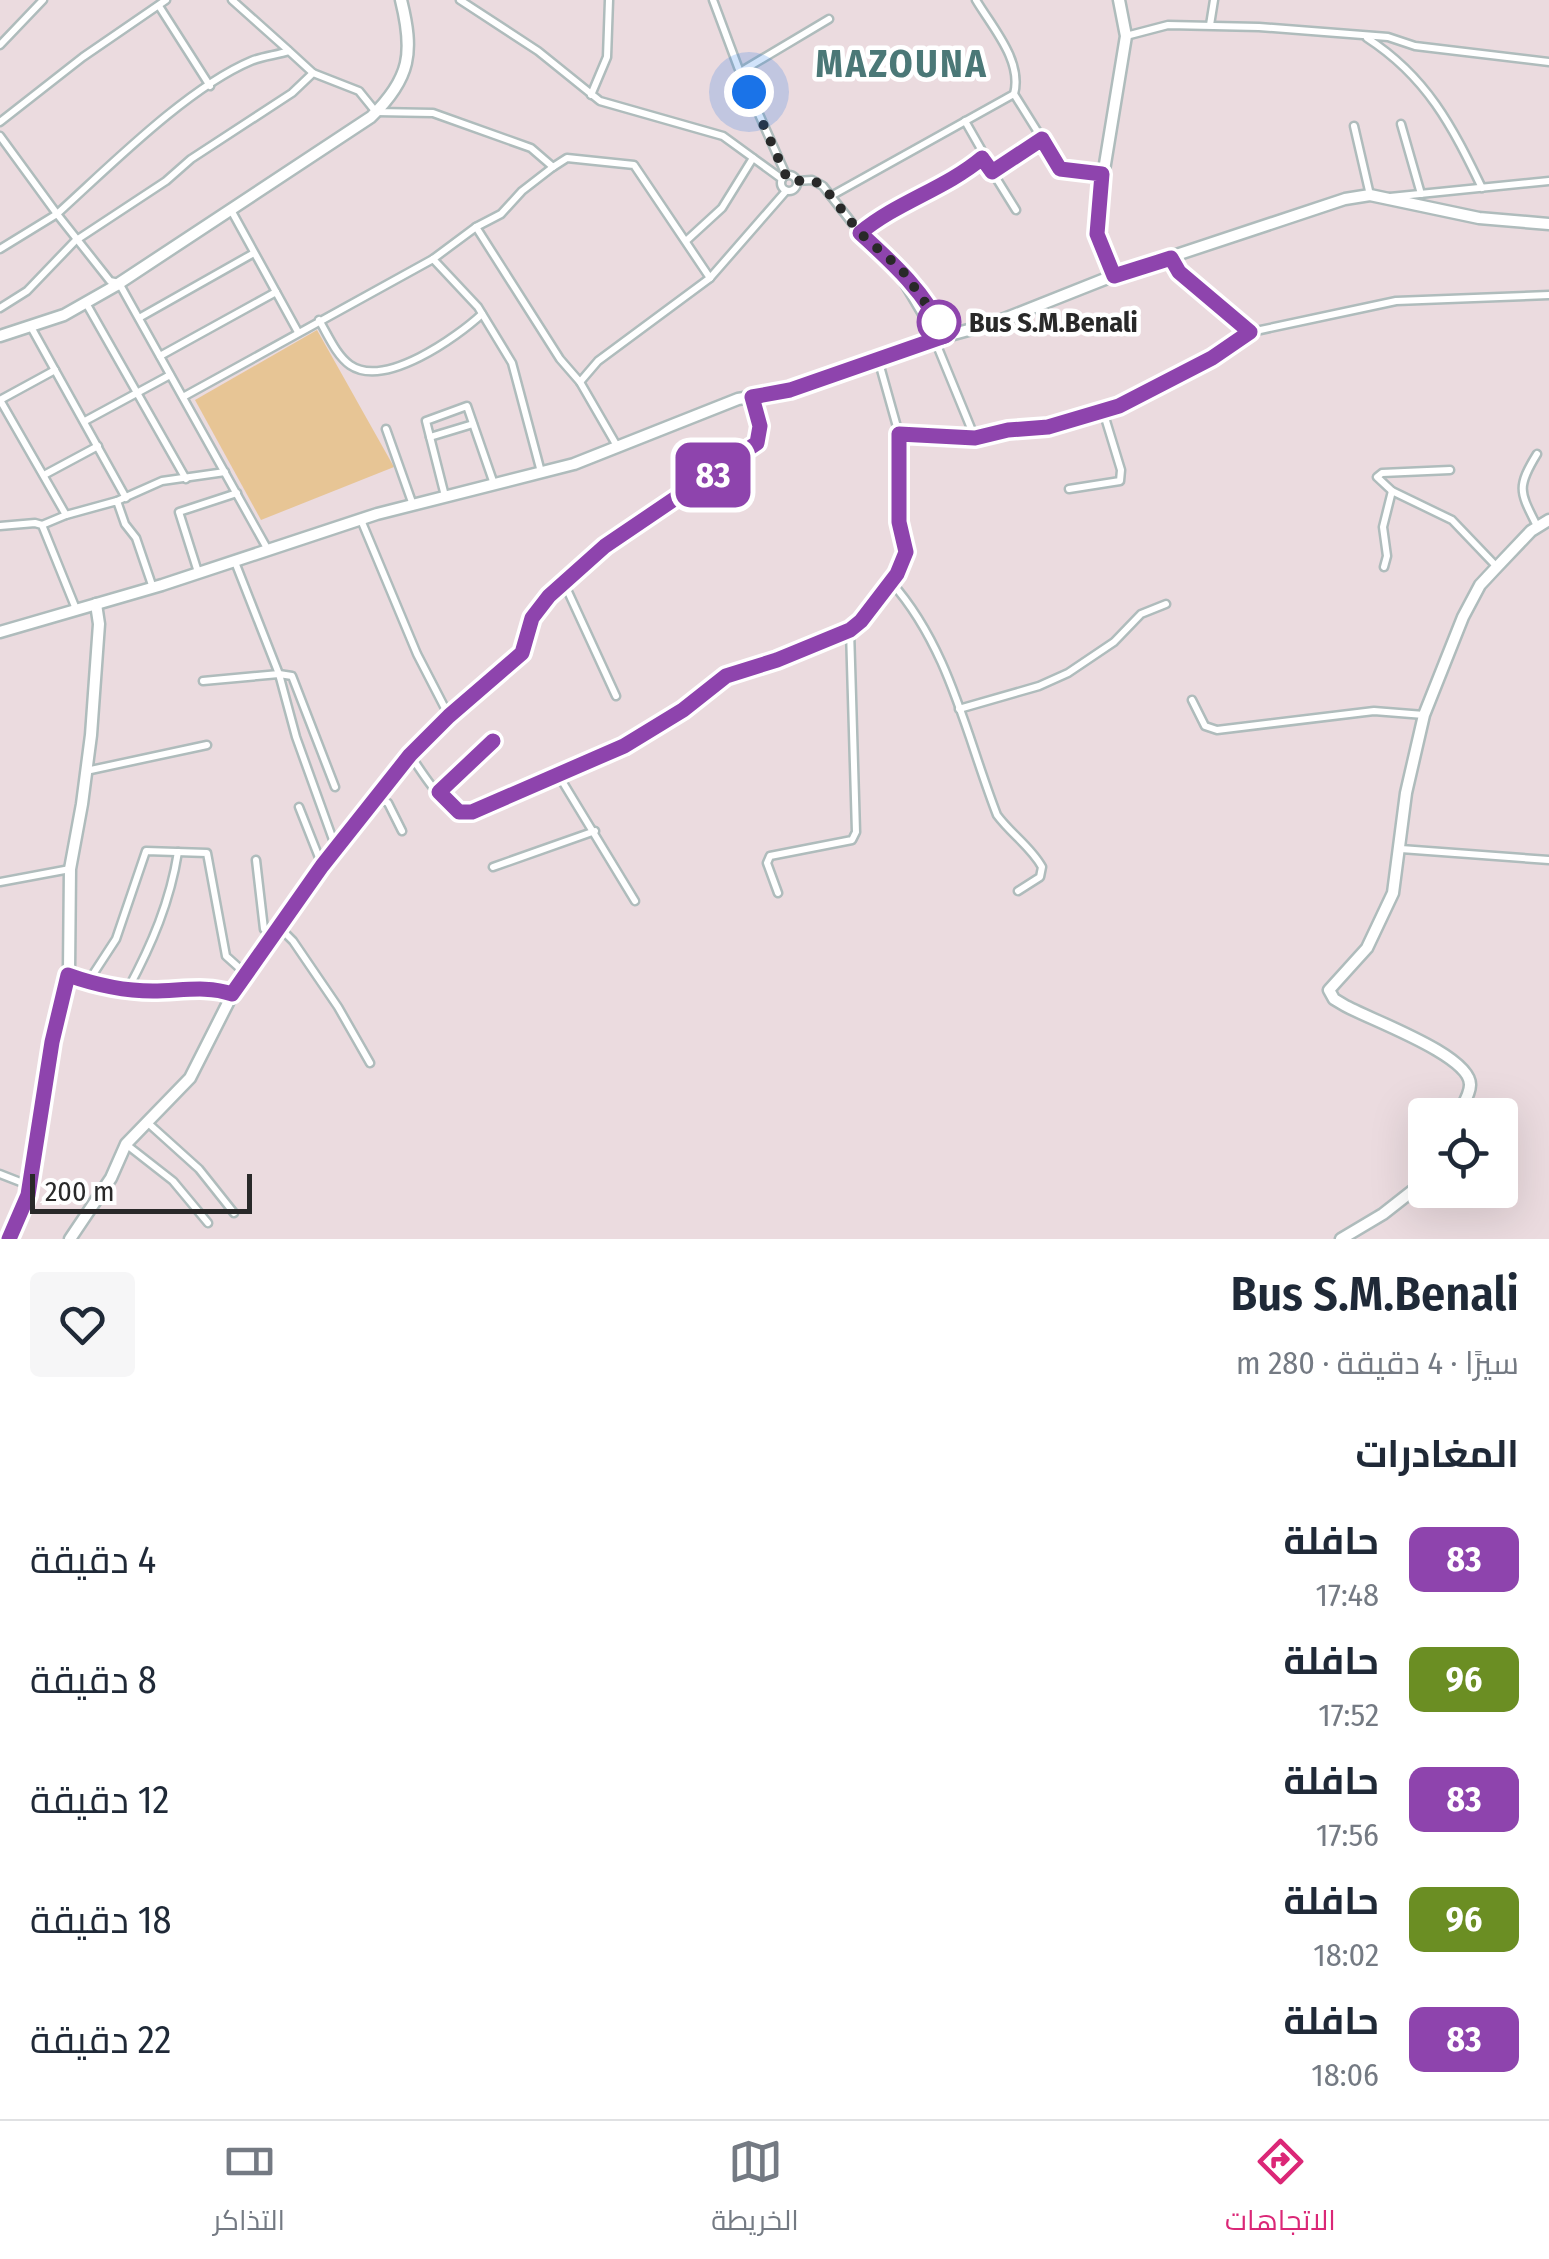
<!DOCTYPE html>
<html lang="ar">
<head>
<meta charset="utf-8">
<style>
  body { margin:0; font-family:"Fira Sans Condensed",Cairo,sans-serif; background:#f6f6f7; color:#1f2937; direction:rtl; height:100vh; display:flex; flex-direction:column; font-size:38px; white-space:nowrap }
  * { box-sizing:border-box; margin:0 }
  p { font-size:32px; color:#747a83 }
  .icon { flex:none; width:55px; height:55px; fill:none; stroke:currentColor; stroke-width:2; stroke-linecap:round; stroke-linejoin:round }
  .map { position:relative; height:1239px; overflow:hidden; direction:ltr }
  .details { display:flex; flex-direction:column; background:#fff; flex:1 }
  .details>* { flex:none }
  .badge { padding:0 20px; border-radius:15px; font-size:35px; line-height:65px }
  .fabs { position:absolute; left:1408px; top:1098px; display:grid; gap:20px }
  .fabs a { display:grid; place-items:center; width:110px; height:110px; border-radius:10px; background:#fff; box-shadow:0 10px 40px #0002; font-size:50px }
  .scale { position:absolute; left:30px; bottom:25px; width:222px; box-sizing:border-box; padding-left:10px; border:5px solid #292929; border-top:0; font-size:28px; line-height:35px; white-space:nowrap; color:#292929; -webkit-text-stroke:8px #fff; paint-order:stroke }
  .you { position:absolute; width:50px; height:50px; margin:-25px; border:8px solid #fff; border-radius:50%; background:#1a73e8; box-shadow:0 0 0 15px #1a73e833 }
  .map>.badge { position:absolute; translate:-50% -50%; box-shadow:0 0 0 5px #fff }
  h2 { padding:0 30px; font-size:38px; line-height:90px }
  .round { display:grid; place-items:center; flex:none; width:105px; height:105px; border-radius:10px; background:#f6f6f7 }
  .summary { display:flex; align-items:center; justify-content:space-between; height:170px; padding:0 30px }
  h1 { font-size:48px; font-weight:600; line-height:75px }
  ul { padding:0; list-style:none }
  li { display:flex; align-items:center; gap:30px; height:120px; padding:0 30px }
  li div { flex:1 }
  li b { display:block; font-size:38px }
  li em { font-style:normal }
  li .badge { min-width:110px; font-weight:700; text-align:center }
  .menu { display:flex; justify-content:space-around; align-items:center; height:140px; border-top:2px solid #e0e1e3; background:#fff; font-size:28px; color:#747a83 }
  .menu a { display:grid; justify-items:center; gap:5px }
  .menu .current { color:#db2777 }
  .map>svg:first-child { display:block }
  .pitch { fill:#e7c595 }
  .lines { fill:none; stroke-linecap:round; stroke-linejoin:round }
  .street-casing { stroke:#afbcbc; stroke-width:11 }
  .secondary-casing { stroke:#afbcbc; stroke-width:15 }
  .street { stroke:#fff; stroke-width:6 }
  .secondary { stroke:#fff; stroke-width:10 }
  .line-casing { stroke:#fff; stroke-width:22 }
  .line { stroke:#8e44ad; stroke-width:15 }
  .walk { stroke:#292929; stroke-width:10; stroke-dasharray:0 18 }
  .stop-dot { fill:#fff; stroke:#8e44ad; stroke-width:5 }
  .labels { text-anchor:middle; stroke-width:9; stroke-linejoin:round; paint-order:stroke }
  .stop-label { font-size:28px; font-weight:bold; fill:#292929; stroke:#fff; text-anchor:start }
  .district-label { font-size:38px; font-weight:bold; letter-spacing:2.5px; fill:#4b7877; stroke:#fff }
</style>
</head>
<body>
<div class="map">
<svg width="1549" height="1239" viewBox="0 0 1549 1239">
  <rect width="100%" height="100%" fill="#ebdbdf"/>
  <polygon class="pitch" points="317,330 394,467 261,520 195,400"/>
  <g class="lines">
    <g class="street-casing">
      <g id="street">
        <polyline points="232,0 288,50"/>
        <polyline points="460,0 538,51 600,101 723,136 782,179"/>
        <polyline points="713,0 738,67 786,175"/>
        <polyline points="159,6 210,86"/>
        <polyline points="1210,25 1214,0"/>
        <polyline points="1126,36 1168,25 1259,27 1388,37 1415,46 1549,62"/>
        <path d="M 1367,38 C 1427,77 1452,126 1482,188"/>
        <polyline points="0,45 43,0"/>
        <polyline points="740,72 829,19"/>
        <polyline points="1014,94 1061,169 1102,174"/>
        <polyline points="591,95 607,57 609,0"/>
        <polyline points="0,122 83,57 166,0"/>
        <polyline points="1401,124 1421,194"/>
        <polyline points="1354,126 1370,195"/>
        <path d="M 0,136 L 57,214 C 109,167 187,88 251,61 C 263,56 277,55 289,51 L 313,73"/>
        <polyline points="982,157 993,173 1042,139"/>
        <polyline points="993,173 1016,210"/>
        <circle cx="789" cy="183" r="8"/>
        <polyline points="797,181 812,180 823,186 860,233 902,270 930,308 945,336"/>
        <path d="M 831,196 L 1014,94 C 1023,61 992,27 976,0"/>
        <polyline points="1390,197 1549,181"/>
        <polyline points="231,210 298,332"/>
        <polyline points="476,227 501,214 522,191 553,167"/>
        <path d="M 860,233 C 897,202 945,189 982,157 L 981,149 L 965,121"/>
        <polyline points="686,241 722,208 753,158"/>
        <polyline points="0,249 57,214 110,281 119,283 268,550"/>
        <polyline points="433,259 478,307 512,363 541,472"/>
        <polyline points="894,267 929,326 975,438"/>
        <polyline points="86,303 186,479"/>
        <polyline points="0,308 27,291 75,241 166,181 191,159 292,93 313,73 359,91 376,112 433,113 531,148 553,167 567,158 634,165 710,278"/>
        <polyline points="139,318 254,253"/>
        <path d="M 319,320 C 328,335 336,355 350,365 C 385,389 457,337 482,314"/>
        <polyline points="31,327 126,498"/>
        <polyline points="1251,332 1396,301 1549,295"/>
        <polyline points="160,356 276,292"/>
        <polyline points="878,359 899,434 975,438 1008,430 1048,427 1119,405 1212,357 1251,332 1179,272 1171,257"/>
        <polyline points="580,382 598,361 710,278 786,191"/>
        <polyline points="183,397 433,259 476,227 560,359 580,382 617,446"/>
        <polyline points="0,400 66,515 42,525"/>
        <polyline points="0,400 55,370"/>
        <polyline points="85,421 170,375"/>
        <polyline points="386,429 413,505"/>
        <polyline points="430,437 473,424"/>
        <path d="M 1537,454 C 1516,488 1520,492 1537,526"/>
        <polyline points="1450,470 1382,473 1377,477 1392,491 1452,520 1497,567"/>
        <polyline points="44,475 98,446"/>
        <polyline points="1069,489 1120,481 1121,470 1103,411"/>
        <polyline points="445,496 426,421 467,406 494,484"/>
        <polyline points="117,501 162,481 225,472"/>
        <polyline points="66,515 117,501 125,524 136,538 153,588"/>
        <polyline points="361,520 417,654 449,716"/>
        <polyline points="0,526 35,523 42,525 76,609"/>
        <polyline points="235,562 279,674 296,737 336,848"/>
        <polyline points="1384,567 1387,556 1383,527 1392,491"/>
        <polyline points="198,572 179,512 237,493"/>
        <path d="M 891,582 C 949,647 966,735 997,815 C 1011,834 1031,847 1042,867 L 1040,877 L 1018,891"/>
        <polyline points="564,583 616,696"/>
        <polyline points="203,681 279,674 292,676 335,787"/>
        <polyline points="1192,700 1205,726 1217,730 1374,711 1424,715"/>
        <polyline points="959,709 1039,686 1068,673 1114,642 1141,614 1166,604"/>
        <path d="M 410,755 C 424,774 447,817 472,812 L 624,745 L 683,710 L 726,676 L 777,660 L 850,630 L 861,621 L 897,574 L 906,551 L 899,522 L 899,434"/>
        <polyline points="86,771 207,745"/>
        <polyline points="559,776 635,901"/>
        <polyline points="439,792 493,741"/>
        <polyline points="377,798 388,803 402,831"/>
        <polyline points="299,807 322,865"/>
        <polyline points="1401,849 1549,860"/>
        <polyline points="256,860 264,929 286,934 293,941 338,1007 370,1063"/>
        <polyline points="493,867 595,831"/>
        <polyline points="0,882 70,869"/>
        <polyline points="778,893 767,863 770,856 852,840 856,832 850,630"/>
        <path d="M 67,975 C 95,985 124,991 153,991 C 180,991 206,985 233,993"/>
        <polyline points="88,982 116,939 146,851 207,853 226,956 246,974"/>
        <path d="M 128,989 C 152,944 170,902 178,852"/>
        <polyline points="148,1123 199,1169 234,1213"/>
        <polyline points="127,1145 173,1181 208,1223"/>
        <polyline points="0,1174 28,1185"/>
      </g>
    </g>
    <g class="secondary-casing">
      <g id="secondary">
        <polyline points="1115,276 1097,234 1096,219 1126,36 1119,0"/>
        <path d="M 0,336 L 64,315 L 115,286 L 371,117 C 411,78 414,52 401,0"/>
        <polyline points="0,632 162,585 377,514 574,464 738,399 791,390 928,341 994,323 1110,277 1345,199 1370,195 1479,218 1549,224"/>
        <path d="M 1458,1115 C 1462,1106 1470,1095 1470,1085 C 1471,1055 1368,1019 1344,1005 L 1334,999 L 1329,990 L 1367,948 L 1393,893 L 1406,793 L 1424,715 L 1463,617 L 1480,585 L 1494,570 L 1531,531 L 1549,520"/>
        <polyline points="9,1239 27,1195 52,1042 69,970 70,869 82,804 91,735 99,624 96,604"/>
        <polyline points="70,1239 111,1178 126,1144 190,1078 233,993 322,867 412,753 449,716 515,660 521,653 532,618 571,574 631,527 757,443 760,427 752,397"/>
        <polyline points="1341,1239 1383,1214 1425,1181"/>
      </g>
    </g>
    <use href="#street" class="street"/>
    <use href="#secondary" class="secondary"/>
  </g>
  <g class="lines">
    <g class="line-casing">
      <path id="line" d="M 9,1239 L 28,1195 L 52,1042 L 68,975 C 96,985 123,991 153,991 C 180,991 207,985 232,994 L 322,866 L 410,755 L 449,716 L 522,653 L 532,618 L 549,596 L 605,546 L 757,443 L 760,426 L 752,397 L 790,390 L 945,336 C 927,294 893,263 860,233 C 897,202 945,189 982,158 L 992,172 L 1042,139 L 1060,169 L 1102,174 L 1097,234 L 1114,276 L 1171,258 L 1179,272 L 1250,332 L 1212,358 L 1119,406 L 1048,427 L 1008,430 L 975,438 L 899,434 L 899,522 L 906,552 L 897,574 L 861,621 L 850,630 L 777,660 L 726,676 L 683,710 L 624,746 L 472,812 L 459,812 L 439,792 L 493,741"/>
    </g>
    <use href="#line" class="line"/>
    <polyline class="walk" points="749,92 786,176 792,175 797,181 812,180 823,186 860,233 902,270 939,322"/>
  </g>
  <circle class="stop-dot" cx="939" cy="322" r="20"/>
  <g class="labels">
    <g class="stop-label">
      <text x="969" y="332">Bus S.M.Benali</text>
    </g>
    <g class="district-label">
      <text x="902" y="77">MAZOUNA</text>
    </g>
  </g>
</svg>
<div class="fabs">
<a><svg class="icon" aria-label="locate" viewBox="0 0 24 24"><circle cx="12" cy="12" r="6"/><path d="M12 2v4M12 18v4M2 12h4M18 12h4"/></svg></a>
</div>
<div class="scale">200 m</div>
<div class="you" style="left:749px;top:92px"></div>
<b class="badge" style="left:713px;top:475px;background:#8e44ad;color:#fff">83</b>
</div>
<section class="details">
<div class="summary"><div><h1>Bus S.M.Benali</h1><p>سيرًا · 4 دقيقة · 280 m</p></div><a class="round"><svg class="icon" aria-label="heart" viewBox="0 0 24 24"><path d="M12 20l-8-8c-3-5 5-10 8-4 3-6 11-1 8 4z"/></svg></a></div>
<h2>المغادرات</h2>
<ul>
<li><span class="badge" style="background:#8e44ad;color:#fff">83</span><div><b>حافلة</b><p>17:48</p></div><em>4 دقيقة</em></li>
<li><span class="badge" style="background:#6b8e23;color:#fff">96</span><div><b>حافلة</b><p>17:52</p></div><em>8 دقيقة</em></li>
<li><span class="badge" style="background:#8e44ad;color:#fff">83</span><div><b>حافلة</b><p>17:56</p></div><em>12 دقيقة</em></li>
<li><span class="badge" style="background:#6b8e23;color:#fff">96</span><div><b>حافلة</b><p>18:02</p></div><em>18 دقيقة</em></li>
<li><span class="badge" style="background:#8e44ad;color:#fff">83</span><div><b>حافلة</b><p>18:06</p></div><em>22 دقيقة</em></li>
</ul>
</section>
<nav class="menu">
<a class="current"><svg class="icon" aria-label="directions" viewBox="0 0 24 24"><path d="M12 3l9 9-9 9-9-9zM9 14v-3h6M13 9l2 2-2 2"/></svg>الاتجاهات</a>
<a><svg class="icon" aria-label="map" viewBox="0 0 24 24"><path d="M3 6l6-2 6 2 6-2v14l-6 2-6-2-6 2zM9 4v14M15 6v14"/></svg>الخريطة</a>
<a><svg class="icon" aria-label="tickets" viewBox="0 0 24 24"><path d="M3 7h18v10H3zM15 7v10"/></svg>التذاكر</a>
</nav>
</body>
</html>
